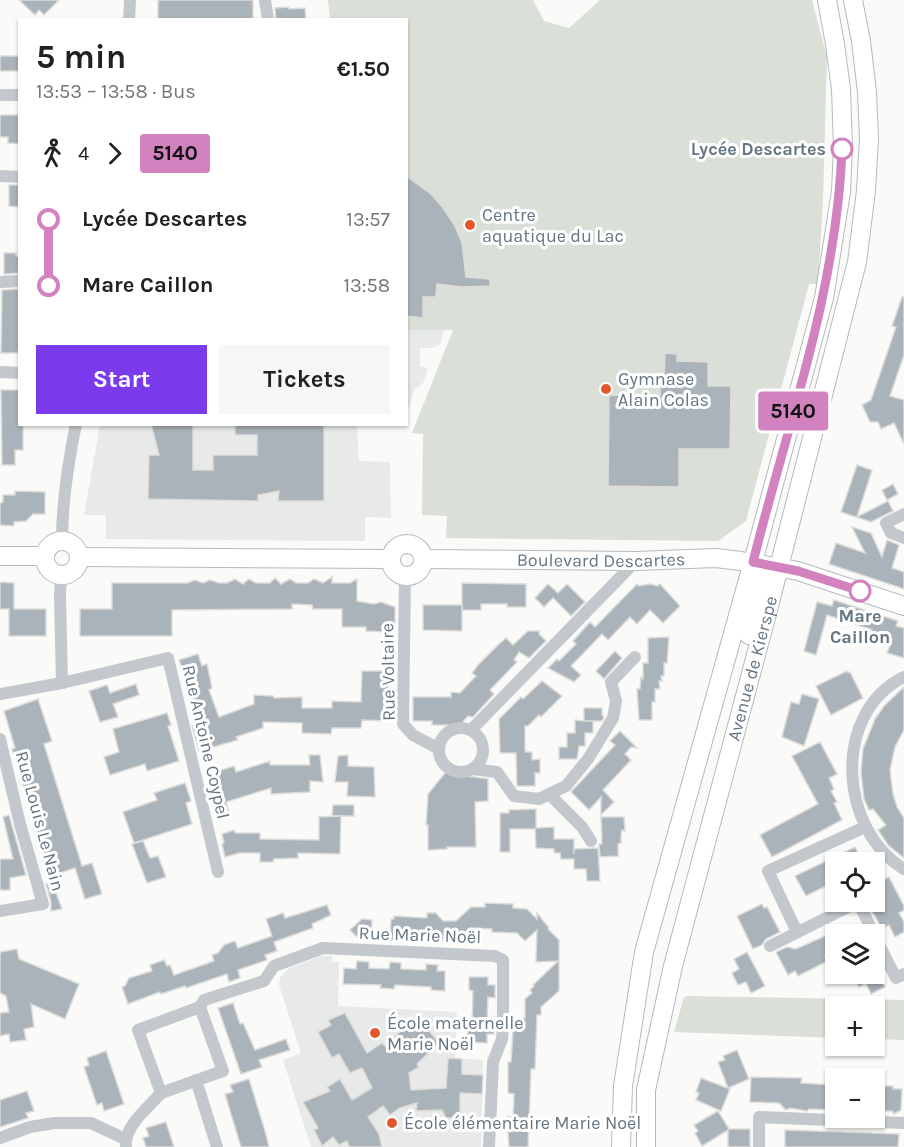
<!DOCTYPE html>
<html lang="en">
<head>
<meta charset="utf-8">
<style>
  body { margin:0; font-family:Karla,sans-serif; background:#f6f6f6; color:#202124; height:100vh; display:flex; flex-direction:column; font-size:22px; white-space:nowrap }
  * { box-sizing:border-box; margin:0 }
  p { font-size:20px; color:#757577 }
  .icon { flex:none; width:33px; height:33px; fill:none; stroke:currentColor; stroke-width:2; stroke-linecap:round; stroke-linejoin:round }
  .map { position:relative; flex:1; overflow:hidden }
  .sheet { position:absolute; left:18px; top:18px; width:390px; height:408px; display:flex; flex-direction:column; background:#fff; border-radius:0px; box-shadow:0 2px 4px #0004 }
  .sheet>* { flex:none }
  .badge { padding:0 12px; border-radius:4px; font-size:21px; line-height:39px }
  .buttons { position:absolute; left:825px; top:852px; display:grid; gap:12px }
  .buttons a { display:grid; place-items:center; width:60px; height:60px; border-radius:0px; background:#fff; box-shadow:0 2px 4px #0004; font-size:30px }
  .map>.badge { position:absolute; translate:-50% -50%; box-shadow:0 0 0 3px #fff }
  .legs { display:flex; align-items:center; gap:9px; height:66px; padding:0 18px; font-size:20px }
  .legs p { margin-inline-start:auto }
  .headline { display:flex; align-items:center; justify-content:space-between; height:102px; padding:0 18px }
  h1 { font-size:33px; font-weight:700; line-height:45px }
  .primary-button { display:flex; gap:12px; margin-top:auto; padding:12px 18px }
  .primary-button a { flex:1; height:69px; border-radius:0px; background:#7c3aed; color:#fff; font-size:24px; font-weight:700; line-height:69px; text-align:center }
  .primary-button a+a { background:#f6f6f6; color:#202124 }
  ul { padding:0 18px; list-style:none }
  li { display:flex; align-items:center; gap:21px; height:66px; font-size:22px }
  li i { display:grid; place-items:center; width:9px; height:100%; margin:0 8px; background:currentColor }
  li i::after { content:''; width:15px; height:15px; margin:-8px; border:4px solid; border-radius:50%; background:#fff }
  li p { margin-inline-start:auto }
  li:first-child i { background:linear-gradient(#0000 50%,currentColor 0) }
  li:last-child i { background:linear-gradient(currentColor 50%,#0000 0) }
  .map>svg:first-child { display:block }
  .built { fill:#e8e9e9 }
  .green { fill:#dadfd7 }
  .building { fill:#aab3b9; stroke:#dcdcda; stroke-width:1.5 }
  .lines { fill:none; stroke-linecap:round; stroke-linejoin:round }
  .secondary-casing { stroke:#b3babf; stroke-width:20 }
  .street { stroke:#c3c8cc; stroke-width:12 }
  .secondary { stroke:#fff; stroke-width:18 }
  .line-1-casing { stroke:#fff; stroke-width:14 }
  .line-1 { stroke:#d282be; stroke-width:9 }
  .stop-1-dot { fill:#fff; stroke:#d282be; stroke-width:3 }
  .poi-dot { fill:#e4572e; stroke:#fff; stroke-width:2 }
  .labels { text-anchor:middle; stroke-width:6; stroke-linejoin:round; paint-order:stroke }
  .stop-label { font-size:18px; font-weight:bold; fill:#657683; stroke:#fff; text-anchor:end }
  .poi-label { font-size:18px; fill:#657683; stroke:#fff; text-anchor:start }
  .street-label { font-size:18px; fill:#657683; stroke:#fff }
</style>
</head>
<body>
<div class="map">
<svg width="904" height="1147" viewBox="0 0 904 1147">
  <rect width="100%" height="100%" fill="#fafaf8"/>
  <g class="built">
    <polygon points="444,329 440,344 432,348 420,348 420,366 428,369 424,382 415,389 407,413 407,330"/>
    <polygon points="100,425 362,425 357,427 359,461 390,462 391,518 365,517 365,541 106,539 106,515 84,515"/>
    <polygon points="321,956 332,956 332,962 339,962 338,1006 457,1012 455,1058 483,1060 481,1147 311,1147 283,1060 301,1053 279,985 280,978 289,968"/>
  </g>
  <g class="green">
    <polygon points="328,0 533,0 544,21 569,28 600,0 812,0 827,57 823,201 818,284 809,284 746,521 718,541 446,538 447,516 422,515 423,434 412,433 453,330 407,330 406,20 330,19"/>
    <polygon points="689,996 904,1000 904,1040 875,1039 874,1006 836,1006 835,1038 674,1032 684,997"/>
  </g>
  <g class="building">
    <polygon points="19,0 59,0 44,15 39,10 35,15"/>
    <rect x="158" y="0" width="95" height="20"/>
    <polygon points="289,7 289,9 305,8 306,20 276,20 275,8"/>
    <rect x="0" y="56" width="20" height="15"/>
    <polygon points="0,115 20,115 20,144 8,143 8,137 0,137"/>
    <polygon points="406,176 431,194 444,209 455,226 462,243 466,277 490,279 490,286 462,287 437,284 436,297 423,297 423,318 406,316"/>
    <polygon points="9,185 20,185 20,207 9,206"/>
    <polygon points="4,253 16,253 16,256 20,256 20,273 4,274"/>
    <polygon points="20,289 20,350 18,350 18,353 1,353 2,290"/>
    <polygon points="902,297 904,297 904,355 890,396 904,400 904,444 894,423 881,429 878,422 870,422 862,405 871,400 896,327 892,326"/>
    <polygon points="665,353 677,354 677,361 708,362 708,386 731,386 730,449 679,449 679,487 608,486 609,395 660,396 660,376 664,376"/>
    <polygon points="1,390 20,390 20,426 23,426 23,450 15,450 15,465 2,465"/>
    <polygon points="151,424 193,424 193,470 213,470 213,455 257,455 257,435 235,435 235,424 324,424 324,501 278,501 279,491 258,495 258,501 148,499 149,455 159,455"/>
    <polygon points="857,465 872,470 857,517 888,501 893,511 871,522 841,512"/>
    <polygon points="893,484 898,494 887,500 882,490"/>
    <polygon points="15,491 45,492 45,514 33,514 26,521 14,522 14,526 0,525 0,503 3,502 3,495 15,495"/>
    <polygon points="852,527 871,533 882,557 887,540 899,545 892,568 904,572 904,589 829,564 836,543 865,553"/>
    <polygon points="332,577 332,583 350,583 357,579 357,601 374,604 381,602 395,607 395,627 385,627 385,632 366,631 366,627 342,627 342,609 313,609 312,605 292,604 292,609 172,610 172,636 80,636 80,609 112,609 112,583 187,583 195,580 203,583 210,580 219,583 227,583 235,579 243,584 249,579 256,583 270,583 275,578 281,584 290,579 296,583 308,583 314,579 323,583"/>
    <polygon points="0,582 14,583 14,609 46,609 46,636 9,636 9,609 0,609"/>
    <polygon points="462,583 526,584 526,607 507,607 507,604 481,604 481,610 462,610"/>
    <polygon points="548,584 558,593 567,584 585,602 571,616 553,598 544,607 535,598"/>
    <polygon points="637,584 639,586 649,584 658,586 660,584 680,606 663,623 650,610 637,624 630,617 608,640 602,634 571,666 581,675 574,682 548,668 557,659 559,661 576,644 573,641 590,622 595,627"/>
    <polygon points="834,600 898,621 896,626 904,628 904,658 887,653 892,640 871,633 872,630 827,615 816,655 804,651 817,602 832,606"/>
    <polygon points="423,605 462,605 462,631 423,630"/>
    <polygon points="528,631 539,631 539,634 546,641 529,658 519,652 514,660 517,662 490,690 494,694 473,717 468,716 460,725 432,725 432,721 413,721 413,697 451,697 451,692 460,693 476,676 472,673 478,665 499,644 506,638 513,645"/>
    <polygon points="669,637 667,663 664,663 664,676 661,676 662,681 659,681 660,689 655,689 655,702 652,702 652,720 639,720 637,689 640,689 641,677 643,679 643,663 648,663 648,638"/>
    <polygon points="615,651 622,658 604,679 596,671"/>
    <polygon points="198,654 202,666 207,664 212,688 209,690 219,717 254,704 254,695 273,696 274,698 302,697 302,708 332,708 332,701 361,702 362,671 388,671 389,721 362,720 361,728 332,728 331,734 302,733 302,723 263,722 263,728 236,737 238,740 199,751 192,726 198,724 190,697 194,695 186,672 184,673 179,660"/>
    <polygon points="847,671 848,673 850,672 863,698 831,715 816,686"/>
    <polygon points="542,681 562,696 541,717 539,715 528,726 525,726 525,752 532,752 532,760 540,759 540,773 535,773 535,786 517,786 516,753 500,753 499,719 521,697 523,699"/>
    <polygon points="136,684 139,695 113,704 118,717 100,722 89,691 107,685 110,693"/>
    <polygon points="904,687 904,730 895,747 890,770 893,794 897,807 904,818 904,858 888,845 878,830 886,825 873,809 869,810 864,799 861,772 863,749 875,719 884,706"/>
    <polygon points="802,694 819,699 804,746 782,737 791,702 799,704"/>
    <polygon points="38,699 52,741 44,744 82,866 92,863 102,894 85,899 75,868 51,876 12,749 15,748 4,711"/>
    <polygon points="584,708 602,708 602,715 604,717 602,721 584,721 593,721 593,733 585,733 585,746 579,746 577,759 559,759 559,747 567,747 567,733 575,733 575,720 584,721"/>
    <polygon points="167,713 171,725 168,726 179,761 147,771 145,764 110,775 104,757 119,752 113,729"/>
    <polygon points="620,731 637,748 631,747 625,754 631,760 603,790 614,802 601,815 601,797 589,810 571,792 615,745 610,741"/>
    <polygon points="820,742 837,774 829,778 834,789 831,791 837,802 834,803 842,820 772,857 760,835 818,804 792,756"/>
    <polygon points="309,755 320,755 323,782 310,781 310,792 271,794 271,788 226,802 229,813 220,816 206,775 234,766 236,772 270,761 270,765 310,765"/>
    <polygon points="348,755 348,766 374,767 375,797 347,796 348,782 335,782 338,756"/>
    <polygon points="445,773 488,779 488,801 475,802 476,847 447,847 447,849 428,850 428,825 426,825 428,794"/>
    <polygon points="185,783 191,801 186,803 192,824 134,843 123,812 157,800 154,793"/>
    <polygon points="333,805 354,805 354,816 332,816"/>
    <polygon points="536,809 536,828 554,827 554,839 574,839 574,854 574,849 598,848 600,881 587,881 586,869 574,869 574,859 561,859 560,853 554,853 554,849 536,848 535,829 510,829 510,852 500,852 500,813 509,813 509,810"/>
    <polygon points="9,815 26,875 10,878 10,890 0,890 0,859 13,859 3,817"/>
    <polygon points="341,816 340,854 298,853 298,858 274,859 273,862 260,862 260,853 239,853 225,857 222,844 224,843 222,834 234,830 235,833 260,833 260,839 319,840 319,817"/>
    <polygon points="601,817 624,817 625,831 622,830 621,835 621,843 618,844 618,856 600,857 599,844 602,844"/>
    <polygon points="143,841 150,858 158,856 166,877 147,883 132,844"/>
    <polygon points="855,847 863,862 836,862 836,881 806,896 795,876"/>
    <polygon points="889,877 904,906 904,910 899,913 904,922 904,932 895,937 889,925 882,929 867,902 874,902 874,884"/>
    <polygon points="52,882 62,909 51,911 51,902 46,884"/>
    <polygon points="485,903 513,904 513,908 527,909 537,919 537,913 549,928 548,929 559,940 559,991 541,1007 541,1015 537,1015 535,1069 531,1069 528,1147 509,1147 507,1117 513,1117 514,1094 508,1093 508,1062 511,1062 513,1030 519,1031 520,1018 525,1018 525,999 532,993 530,990 534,986 533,985 558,961 536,962 537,930 525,941 517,933 492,932 492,929 470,928 460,938 450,938 450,941 438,940 438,937 415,936 414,941 390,940 391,919 394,919 394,916 427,918 427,913 436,913 443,921 456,921 471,907 485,907"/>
    <polygon points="762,904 764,908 767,907 780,932 766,939 762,945 753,949 737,916"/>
    <polygon points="327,905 331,915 312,924 313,928 274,942 277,951 265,955 267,960 238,970 240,978 229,982 227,974 186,988 185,986 161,994 160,992 128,1004 122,987 125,986 129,978 152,971 150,965 164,960 167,966 170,965 174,975 214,961 212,955 218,953 224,945 235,941 238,948 272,936 266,919 283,913 285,918"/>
    <polygon points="362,919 372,920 371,940 360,940 350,930"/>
    <polygon points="836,931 836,951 825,956 828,961 798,976 795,971 788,975 776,952 787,947 796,949"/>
    <polygon points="17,949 19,959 79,984 65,1019 31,1004 34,1027 24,1029 26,1040 10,1042 9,1034 0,1036 0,1013 9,1012 6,996 0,993 0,952"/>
    <polygon points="747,952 765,986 751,993 746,982 738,985 732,973 739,969 734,959"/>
    <polygon points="357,961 369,962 369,968 389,969 390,962 401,963 401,969 426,970 426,964 438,965 437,971 445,971 445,991 431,990 431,987 395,985 394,989 380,988 381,985 343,984 344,968 356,969"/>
    <polygon points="851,974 883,974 879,976 885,987 871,994 866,983 859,987"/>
    <polygon points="469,977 488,977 488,985 495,985 495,998 488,997 487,1022 494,1022 494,1034 487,1034 487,1043 467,1042 468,1027 472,1027 473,991 469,990"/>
    <polygon points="233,1003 240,1024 243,1023 255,1050 286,1039 290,1050 259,1060 262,1067 241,1074 218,1008"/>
    <polygon points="345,1013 367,1053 382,1043 385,1046 416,1016 427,1025 426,1027 439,1043 417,1064 419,1067 409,1073 411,1090 446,1088 448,1058 462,1059 462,1074 483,1075 482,1094 460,1093 460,1118 446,1118 442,1110 416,1111 417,1103 400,1108 390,1115 383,1106 368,1117 379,1134 382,1147 349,1147 347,1141 339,1145 333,1137 322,1146 314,1130 318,1128 303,1102 330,1091 327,1087 340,1079 352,1100 372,1088 362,1068 350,1073 339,1054 332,1058 318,1032 331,1025 328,1020"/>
    <polygon points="737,1050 749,1079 728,1088 718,1062 725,1060 723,1056"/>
    <polygon points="106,1051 124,1104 104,1111 102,1103 97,1105 84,1067 89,1065 87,1058"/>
    <polygon points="751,1077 802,1078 801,1083 833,1085 833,1088 836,1088 836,1110 809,1109 807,1111 790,1108 786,1110 779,1103 750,1102"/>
    <polygon points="701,1078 730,1089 721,1111 696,1100 699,1093 696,1092"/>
    <polygon points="249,1079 265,1131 269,1147 241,1147 225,1094 233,1092 230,1085"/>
    <polygon points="881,1086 893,1086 893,1089 902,1089 901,1110 894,1114 892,1111 880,1111"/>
    <polygon points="27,1091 34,1111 26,1113 28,1118 0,1127 0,1100"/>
    <polygon points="718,1111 729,1129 750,1129 750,1147 728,1147 728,1130 702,1146 695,1133 698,1131 694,1125"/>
    <polygon points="166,1122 174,1147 146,1147 143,1138 149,1136 146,1128"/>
    <polygon points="785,1130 899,1134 898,1147 785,1147"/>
  </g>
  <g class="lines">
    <g class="secondary-casing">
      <g id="secondary">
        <circle cx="62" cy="558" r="17"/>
        <circle cx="407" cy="560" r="16"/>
        <polyline points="0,556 45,556"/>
        <polyline points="79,557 390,559"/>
        <path id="s1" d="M 423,559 L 636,561 L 716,558 L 741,561 L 798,571 L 904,606"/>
        <polyline points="749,635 762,583 753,562"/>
        <polyline points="621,1147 623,1086 644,952 753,562 824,298 841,192 843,147 841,89 835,44 827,0"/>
        <path id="s2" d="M 646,1147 L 646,1090 L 673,966 L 768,610 L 857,262 L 866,191 L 869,138 L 867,92 L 861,41 L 853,0"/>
      </g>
    </g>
    <g class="street">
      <polyline points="265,0 268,20"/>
      <polyline points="129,20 130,0"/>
      <polyline points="0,95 20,95"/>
      <polyline points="0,176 20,177"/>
      <polyline points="0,282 20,281"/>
      <polyline points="0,372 20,373"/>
      <polyline points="904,514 886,523 891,533 904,538"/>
      <path d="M 62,541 C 62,502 68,463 76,424"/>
      <polyline points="61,574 60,597 62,683 168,658 218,872"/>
      <polyline points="405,577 403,724 413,735 439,749"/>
      <path d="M 904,677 C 831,713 839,830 904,869"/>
      <polyline points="0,694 62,683"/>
      <circle cx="461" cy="750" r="22"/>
      <polyline points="471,730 636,561"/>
      <polyline points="0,739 20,824 43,904 0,911"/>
      <polyline points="473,769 497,772 514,796 539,799 566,786 588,759 613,718 616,701 611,682 635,657"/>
      <polyline points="549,794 582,827 591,841"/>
      <polyline points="797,932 768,871 865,827"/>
      <polyline points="874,935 896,978 904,974"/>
      <polyline points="770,946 858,902 874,934"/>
      <polyline points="200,1007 204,1000 264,981 274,966 323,948 495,956 503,960 503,1027 502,1039 493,1062 489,1147"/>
      <polygon points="200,1007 223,1071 161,1093 138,1030"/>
      <polyline points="196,1080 217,1147"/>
      <polyline points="0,1138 30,1127 54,1123 91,1123 125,1139"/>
      <path d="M 126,1146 C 124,1126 149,1107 161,1093"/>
      <polyline points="759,1147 759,1117 904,1123"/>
    </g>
    <use href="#secondary" class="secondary"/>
  </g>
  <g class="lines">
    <g class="line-1-casing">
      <path id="line-1" d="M 842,149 C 837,291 787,426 753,562 L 798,571 L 860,591"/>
    </g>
    <use href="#line-1" class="line-1"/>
  </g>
  <g class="stop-1-dot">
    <circle cx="842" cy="149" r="10"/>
    <circle cx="860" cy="591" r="10"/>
  </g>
  <g class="poi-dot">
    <circle cx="470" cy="225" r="6"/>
    <circle cx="606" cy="389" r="6"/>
    <circle cx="375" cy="1033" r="6"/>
    <circle cx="392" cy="1123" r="6"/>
  </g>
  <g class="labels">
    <g class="stop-label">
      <text x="826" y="155">Lycée Descartes</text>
      <text x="860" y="622" text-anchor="middle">Mare<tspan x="860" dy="21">Caillon</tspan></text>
    </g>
    <g class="poi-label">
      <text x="482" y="221">Centre<tspan x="482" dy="21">aquatique du Lac</tspan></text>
      <text x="618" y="385">Gymnase<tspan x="618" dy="21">Alain Colas</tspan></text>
      <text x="387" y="1029">École maternelle<tspan x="387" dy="21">Marie Noël</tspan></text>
      <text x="404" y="1129">École élémentaire Marie Noël</text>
    </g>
    <g class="street-label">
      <text dy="6" stroke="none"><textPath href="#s1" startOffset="178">Boulevard Descartes</textPath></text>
      <text dy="6" stroke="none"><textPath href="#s2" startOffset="492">Avenue de Kierspe</textPath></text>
      <text transform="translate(388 672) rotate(-91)" y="6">Rue Voltaire</text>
      <text transform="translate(206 742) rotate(77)" y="6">Rue Antoine Coypel</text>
      <text transform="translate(40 821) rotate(75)" y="6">Rue Louis Le Nain</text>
      <text transform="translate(420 935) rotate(2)" y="6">Rue Marie Noël</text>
    </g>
  </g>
</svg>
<div class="buttons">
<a><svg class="icon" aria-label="locate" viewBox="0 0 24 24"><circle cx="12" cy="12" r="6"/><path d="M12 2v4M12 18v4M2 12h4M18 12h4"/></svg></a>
<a><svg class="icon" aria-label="layers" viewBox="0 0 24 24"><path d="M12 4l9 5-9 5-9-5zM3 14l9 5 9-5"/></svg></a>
<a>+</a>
<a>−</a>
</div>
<b class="badge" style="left:793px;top:411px;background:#d282be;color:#111">5140</b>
<section class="sheet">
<div class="headline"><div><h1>5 min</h1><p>13:53 – 13:58 · Bus</p></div><b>€1.50</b></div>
<div class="legs"><svg class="icon" aria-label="walk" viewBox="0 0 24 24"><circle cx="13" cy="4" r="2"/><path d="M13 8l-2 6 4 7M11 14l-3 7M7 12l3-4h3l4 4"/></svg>4<svg class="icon" aria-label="forward" viewBox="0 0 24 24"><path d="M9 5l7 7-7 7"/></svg><b class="badge" style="background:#d282be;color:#111">5140</b></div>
<ul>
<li><i style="color:#d282be"></i><b>Lycée Descartes</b><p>13:57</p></li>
<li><i style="color:#d282be"></i><b>Mare Caillon</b><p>13:58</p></li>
</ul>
<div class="primary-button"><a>Start</a><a>Tickets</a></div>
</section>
</div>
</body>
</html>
